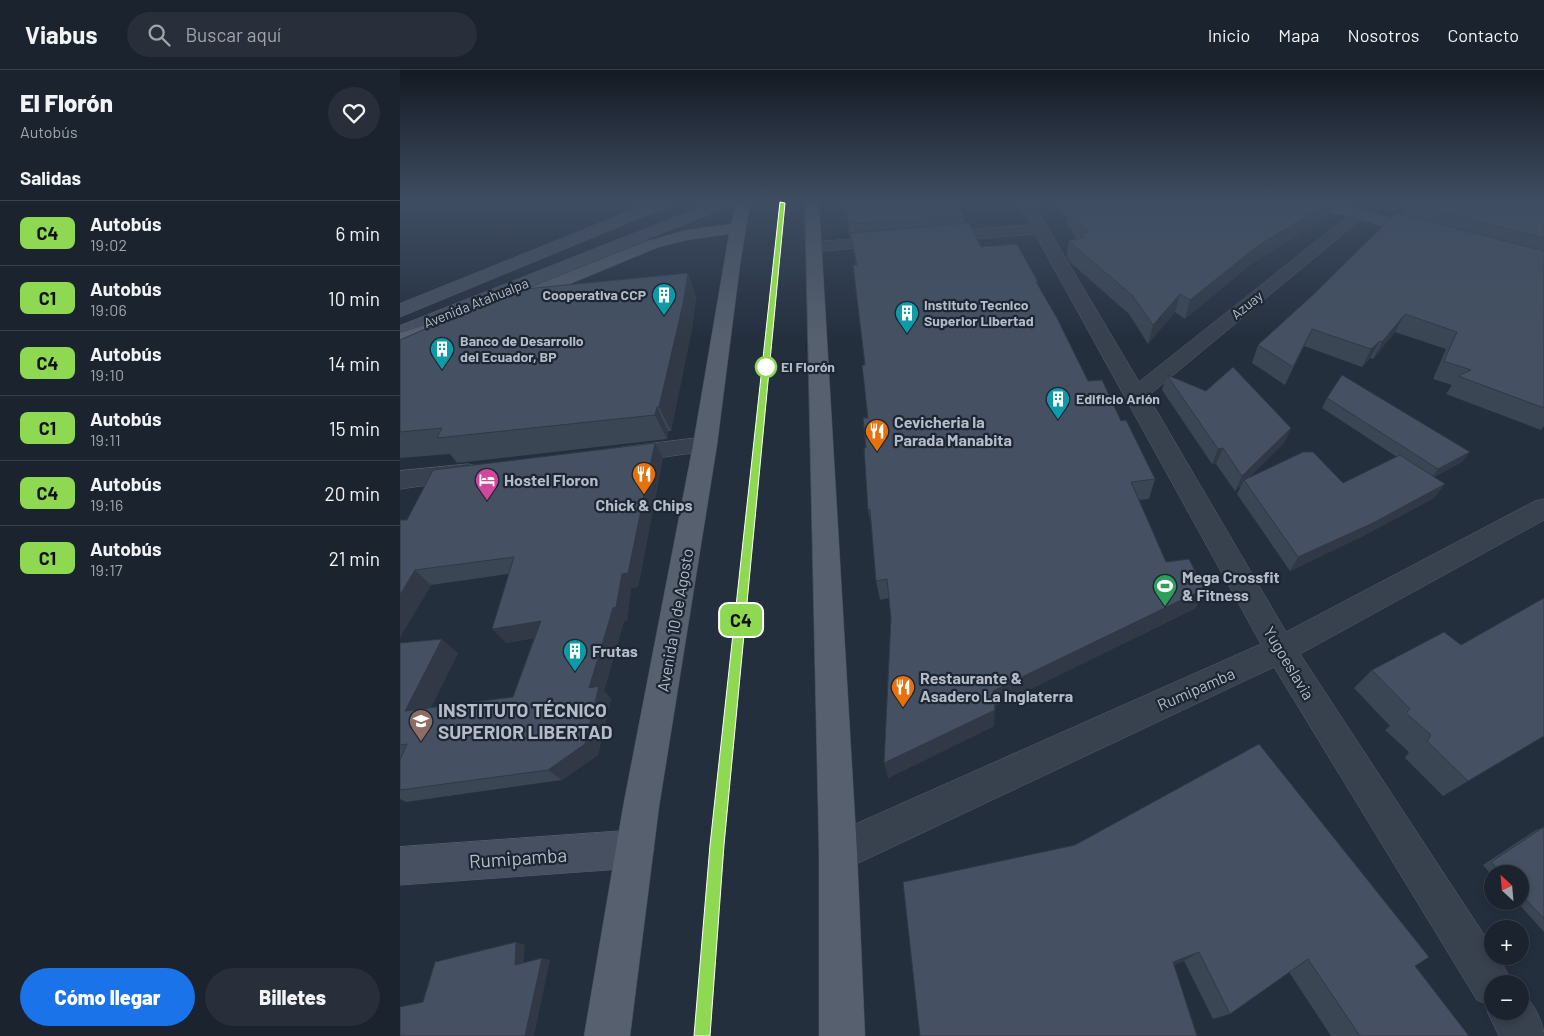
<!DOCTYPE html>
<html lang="es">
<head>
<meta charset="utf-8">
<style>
  body { margin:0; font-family:Barlow,sans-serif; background:#282f3a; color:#f1f3f6; height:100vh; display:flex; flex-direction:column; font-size:19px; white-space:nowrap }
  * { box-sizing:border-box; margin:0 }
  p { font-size:16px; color:#a0a4aa }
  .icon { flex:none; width:28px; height:28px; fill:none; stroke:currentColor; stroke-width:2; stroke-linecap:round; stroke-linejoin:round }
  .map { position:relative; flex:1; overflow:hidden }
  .sheet { display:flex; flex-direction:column; background:#1b232e; width:400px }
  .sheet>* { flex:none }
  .badge { padding:0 10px; border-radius:8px; font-size:18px; line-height:32px }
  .needle { width:32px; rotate:334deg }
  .fabs { position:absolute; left:1084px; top:795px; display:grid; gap:10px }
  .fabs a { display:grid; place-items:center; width:45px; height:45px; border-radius:50%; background:#1b232e; box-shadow:0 2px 8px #0003,0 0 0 1px #39404a; font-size:25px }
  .map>.badge { position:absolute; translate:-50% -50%; box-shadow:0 0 0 2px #fff }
  h2 { padding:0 20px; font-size:19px; line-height:45px }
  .round { display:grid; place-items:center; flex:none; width:52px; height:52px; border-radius:26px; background:#282f3a }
  .head { display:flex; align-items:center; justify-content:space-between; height:85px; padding:0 20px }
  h1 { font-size:24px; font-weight:800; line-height:38px }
  .primary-button { display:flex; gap:10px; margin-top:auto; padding:10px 20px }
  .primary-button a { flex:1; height:58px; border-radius:30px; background:#1a73e8; color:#fff; font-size:20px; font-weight:800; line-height:58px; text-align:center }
  .primary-button a+a { background:#282f3a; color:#f1f3f6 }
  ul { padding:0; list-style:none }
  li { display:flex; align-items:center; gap:15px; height:65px; padding:0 20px; border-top:1px solid #39404a }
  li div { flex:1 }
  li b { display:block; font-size:19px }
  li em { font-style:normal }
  li .badge { min-width:55px; font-weight:700; text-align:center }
  header { display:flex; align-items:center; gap:30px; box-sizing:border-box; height:70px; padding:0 25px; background:#1b232e; border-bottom:1px solid #39404a }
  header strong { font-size:24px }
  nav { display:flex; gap:28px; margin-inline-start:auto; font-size:18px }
  .search { width:350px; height:45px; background:#282f3a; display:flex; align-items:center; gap:12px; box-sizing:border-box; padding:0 18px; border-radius:28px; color:#a0a4aa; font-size:19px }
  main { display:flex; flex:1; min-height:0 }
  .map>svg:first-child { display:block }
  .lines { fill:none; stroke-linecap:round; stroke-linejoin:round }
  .street-casing { stroke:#565f6c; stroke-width:1 }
  .secondary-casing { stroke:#565f6c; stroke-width:1 }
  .primary-casing { stroke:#414a57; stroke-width:1 }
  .street { fill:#38414e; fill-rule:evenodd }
  .secondary { fill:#465061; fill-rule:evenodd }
  .primary { fill:#56606e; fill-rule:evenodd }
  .wall { fill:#3b4654 }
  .shaded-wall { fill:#303945 }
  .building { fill:#455162; stroke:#303945 }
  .line { fill:#8fd952; stroke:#fff }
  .stop-dot { fill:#fff; stroke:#8fd952; stroke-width:2.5 }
  .labels { text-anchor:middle; stroke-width:4.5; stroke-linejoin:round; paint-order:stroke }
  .far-poi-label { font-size:14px; font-weight:bold; fill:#b4bcc9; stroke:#1d2633; text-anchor:start }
  .far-street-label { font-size:14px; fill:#b4bcc9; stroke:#1d2633 }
  .far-stop-label { font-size:14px; font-weight:bold; fill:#b4bcc9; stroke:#1d2633; text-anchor:start }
  .poi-label { font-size:16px; font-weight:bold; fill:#b4bcc9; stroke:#1d2633; text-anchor:start }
  .street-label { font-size:16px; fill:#b4bcc9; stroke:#1d2633 }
  .near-poi-label { font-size:19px; font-weight:bold; fill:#b4bcc9; stroke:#1d2633; text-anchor:start }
  .near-street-label { font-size:19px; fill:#b4bcc9; stroke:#1d2633 }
</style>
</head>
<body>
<header>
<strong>Viabus</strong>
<div class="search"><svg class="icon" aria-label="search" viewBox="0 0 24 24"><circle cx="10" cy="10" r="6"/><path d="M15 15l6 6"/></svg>Buscar aquí</div>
<nav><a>Inicio</a><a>Mapa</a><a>Nosotros</a><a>Contacto</a></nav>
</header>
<main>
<section class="sheet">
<div class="head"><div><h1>El Florón</h1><p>Autobús</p></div><a class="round"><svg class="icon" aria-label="heart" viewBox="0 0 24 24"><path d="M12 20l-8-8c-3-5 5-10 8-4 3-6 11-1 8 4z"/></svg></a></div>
<h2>Salidas</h2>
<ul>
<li><span class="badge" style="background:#8fd952;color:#111">C4</span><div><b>Autobús</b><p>19:02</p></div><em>6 min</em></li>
<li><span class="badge" style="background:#8fd952;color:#111">C1</span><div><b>Autobús</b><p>19:06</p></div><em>10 min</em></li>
<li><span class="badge" style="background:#8fd952;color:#111">C4</span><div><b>Autobús</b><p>19:10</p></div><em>14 min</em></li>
<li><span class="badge" style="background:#8fd952;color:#111">C1</span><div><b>Autobús</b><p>19:11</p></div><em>15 min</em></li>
<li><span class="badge" style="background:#8fd952;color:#111">C4</span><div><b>Autobús</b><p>19:16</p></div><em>20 min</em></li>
<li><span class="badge" style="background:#8fd952;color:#111">C1</span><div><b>Autobús</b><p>19:17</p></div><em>21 min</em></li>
</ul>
<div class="primary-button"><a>Cómo llegar</a><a>Billetes</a></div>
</section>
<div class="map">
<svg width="1144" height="966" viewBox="0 0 1144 966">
  <rect width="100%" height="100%" fill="#242f3e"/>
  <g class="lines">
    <g class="street-casing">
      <g id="street">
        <path d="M 618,133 L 633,133 L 739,312 L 953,142 L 963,142 L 966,145 L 748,326 L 886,562 L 1135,431 L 1144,429 L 1144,450 L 900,584 L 1092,877 L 1092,886 L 1098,886 L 1113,914 L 1092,914 L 1092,941 L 1120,941 L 1120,923 C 1132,928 1144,954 1144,966 L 1099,966 L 1087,941 L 1089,935 L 1077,930 L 874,597 L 452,796 L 438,801 L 424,796 L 419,782 L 424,768 L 861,574 L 635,164 L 538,172 L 532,170 L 530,167 L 532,164 L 538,162 L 630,155 Z"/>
        <polygon points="490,166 496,168 498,171 496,174 414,182 408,180 406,177 408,174 414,172"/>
        <polygon points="305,367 313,370 317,375 313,380 222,393 214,391 210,385 214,379 222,377"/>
        <polygon points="68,394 77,396 80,402 77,408 0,419 0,401"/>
      </g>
    </g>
    <g class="secondary-casing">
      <g id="secondary">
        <polygon points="250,133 271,133 269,136 0,247 0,234"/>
        <polygon points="311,133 326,133 327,135 325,138 0,269 0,256"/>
        <polygon points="909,133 934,133 1030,159 1032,162 1030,165 1024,167 911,136"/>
        <polygon points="235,760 249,765 254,779 249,793 235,798 0,815 0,777"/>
      </g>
    </g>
    <g class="primary-casing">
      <g id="primary">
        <polygon points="336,133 350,133 340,195 317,375 259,737 230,966 184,966 223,737 293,375 329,164 287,170 259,177 119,235 113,236 107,235 104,231 107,227 247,171 286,160 331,154"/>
        <polygon points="405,133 419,133 457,782 465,966 419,966 419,782"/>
        <polygon points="46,249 53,251 56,255 53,259 0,275 0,263"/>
      </g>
    </g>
    <use href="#street" class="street"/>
    <use href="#secondary" class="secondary"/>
    <use href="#primary" class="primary"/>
  </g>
  <g class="wall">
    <polygon points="442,133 558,133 563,146 564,154 581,177 638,215 688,311 721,351 755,409 749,429 739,430 766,492 804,519 796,538 594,637 594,656 488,708 491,548 489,528 480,530 476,511 472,458 468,440 466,378 468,348 465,295 456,195 451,167 450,167 446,142 444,143"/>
    <polygon points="656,133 935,133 931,143 850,195 785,249 775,242 748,274 729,244 671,193 667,187 669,170 677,169 667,155 667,149"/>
    <polygon points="1007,133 1144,133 1144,356 1141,360 1046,324 1052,315 1033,309 1046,279 995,262 973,289 970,288 962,297 904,276 885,315 852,293 858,275 1001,144"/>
    <polygon points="296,226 292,258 271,361 268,361 267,369 57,393 50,384 0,388 0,270"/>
    <polygon points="767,305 891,358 884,373 848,408 943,413 997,387 922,338 927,328 1062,392 1034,407 1045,414 1034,428 963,466 890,501 837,424 842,414 835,421 816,394 812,394 762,320"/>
    <polygon points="263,388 238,517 231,518 227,551 224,551 204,621 211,629 198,685 162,710 6,732 0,729 0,573 58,583 31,637 113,627 134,568 106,573 108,504 31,515 0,567 0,450 7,450"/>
    <polygon points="972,600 1144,666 1043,726 1005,688 1009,682 985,660 990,656 954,618"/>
    <polygon points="1144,757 1144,862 1116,831 1120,831 1120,804 1092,804 1092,806 1083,795 1136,760"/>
    <polygon points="503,812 1015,896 1069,966 931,966 889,902 830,944 813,949 784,891 774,895"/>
  </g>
  <g class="shaded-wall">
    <polygon points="442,133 444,133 446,142 444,143"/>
    <polygon points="927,133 935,133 931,143 850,195 785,249 790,230 856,177"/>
    <polygon points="288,203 296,226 292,258 271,361 259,337"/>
    <polygon points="780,224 775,242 748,274 753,255"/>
    <polygon points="1005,244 995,262 973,289 982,272"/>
    <polygon points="912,259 904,276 885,315 893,297"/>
    <polygon points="980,271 970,288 962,297 971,279"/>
    <polygon points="257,337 268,361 267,369 255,345"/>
    <polygon points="891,358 884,373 845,412 844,410 842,414 835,421 842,406"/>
    <polygon points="255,373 263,388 238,517 231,518 227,551 224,551 204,621 211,629 198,685 162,710 148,700 189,618"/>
    <polygon points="823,378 816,394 812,394 818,379"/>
    <polygon points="1070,382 1062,392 1030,409 1038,399"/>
    <polygon points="1045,414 1034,428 963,466 890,501 898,487"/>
    <polygon points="15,500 31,515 0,567 0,525"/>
    <polygon points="804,519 796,538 592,638 593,621"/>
    <polygon points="141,551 153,564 106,573 92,559"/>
    <polygon points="42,569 58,583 23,653 5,641"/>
    <polygon points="595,640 594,656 488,708 484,693"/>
    <polygon points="116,872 125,875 123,897 115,895"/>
    <polygon points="799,882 784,891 760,901 773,892"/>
    <polygon points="142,888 150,890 134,966 125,966"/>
  </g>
  <g class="building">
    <polygon points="445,133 558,133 563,146 449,154"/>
    <polygon points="670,133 927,133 856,177 790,230 780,224 753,255 732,225 673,175 669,170 685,168 681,163 688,162 668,138 673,138"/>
    <polygon points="1008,133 1144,133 1144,168"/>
    <polygon points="996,143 1144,181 1144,338 1058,306 1071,300 1044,291 1057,262 1005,244 982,272 980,271 971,279 912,259 893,297 858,275 915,223"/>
    <polygon points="569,153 581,177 617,174 638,212 636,212 657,248 688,311 702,310 721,351 726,350 755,409 731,412 766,492 789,489 804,519 593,621 595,640 484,693 491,548 487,509 476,511 470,439 468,440 464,378 466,378 463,348 468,348 462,295 465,295 453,195 457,195 450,163"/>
    <polygon points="288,203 283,234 259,337 257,337 255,345 37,368 42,358 0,362 0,270 115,220"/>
    <polygon points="833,297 891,358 842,406 823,378 818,379 767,305 806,321"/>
    <polygon points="942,305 1070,382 1038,399 927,328"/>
    <polygon points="255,373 228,503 222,504 216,537 213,538 189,618 199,616 185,674 148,700 0,720 0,690 7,674 0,675 0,573 42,569 5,641 113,627 141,551 92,559 114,487 15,500 0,525 0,450 7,450 33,400"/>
    <polygon points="903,382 913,382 943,413 1000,385 1045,414 973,453 898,487 844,410"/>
    <polygon points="1144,528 1144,666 1068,711 1027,671 1031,665 1006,643 1010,639 972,600 1044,562 1061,575"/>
    <polygon points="859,674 1029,887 1015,896 1069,966 960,966 908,889 830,944 799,882 773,892 797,966 520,966 503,812 675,775"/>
    <polygon points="1144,757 1144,849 1120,823 1120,804 1102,804 1091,792"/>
    <polygon points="116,872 115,895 142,888 125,966 0,966 0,937 23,932 35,892"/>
  </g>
  <linearGradient id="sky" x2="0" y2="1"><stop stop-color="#141a22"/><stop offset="0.49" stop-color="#3f4d63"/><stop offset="1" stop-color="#3f4d63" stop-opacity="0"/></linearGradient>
  <rect width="1144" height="269" fill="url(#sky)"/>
  <polygon class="line" points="380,132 385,133 324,775 310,966 294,966 310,775"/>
  <defs>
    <g id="building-pin" transform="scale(1.25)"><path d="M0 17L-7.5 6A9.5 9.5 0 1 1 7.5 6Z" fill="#0f9aa8" stroke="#1d2633"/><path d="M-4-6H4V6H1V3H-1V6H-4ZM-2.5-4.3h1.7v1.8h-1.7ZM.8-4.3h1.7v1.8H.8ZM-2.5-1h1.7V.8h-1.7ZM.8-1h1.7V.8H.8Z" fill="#fff"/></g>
    <g id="restaurant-pin" transform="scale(1.25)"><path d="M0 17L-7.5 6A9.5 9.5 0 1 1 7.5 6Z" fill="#e8710a" stroke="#1d2633"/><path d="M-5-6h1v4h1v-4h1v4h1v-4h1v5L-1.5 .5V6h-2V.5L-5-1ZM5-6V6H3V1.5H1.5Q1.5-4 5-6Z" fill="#fff"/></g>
    <g id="hotel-pin" transform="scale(1.25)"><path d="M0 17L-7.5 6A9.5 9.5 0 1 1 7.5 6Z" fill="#d1479c" stroke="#1d2633"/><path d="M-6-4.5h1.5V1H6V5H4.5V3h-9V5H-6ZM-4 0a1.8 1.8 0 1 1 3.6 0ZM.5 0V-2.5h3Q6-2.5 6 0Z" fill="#fff"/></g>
    <g id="stadium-pin" transform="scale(1.25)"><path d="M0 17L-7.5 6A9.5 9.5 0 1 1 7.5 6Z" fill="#2e9e5b" stroke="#1d2633"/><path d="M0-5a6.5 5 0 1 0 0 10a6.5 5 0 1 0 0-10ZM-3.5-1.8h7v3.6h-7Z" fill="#fff"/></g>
    <g id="university-pin" transform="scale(1.25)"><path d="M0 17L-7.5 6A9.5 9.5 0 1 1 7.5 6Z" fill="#8d6e63" stroke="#1d2633"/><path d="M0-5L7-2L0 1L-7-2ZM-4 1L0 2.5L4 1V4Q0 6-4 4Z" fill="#fff"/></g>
  </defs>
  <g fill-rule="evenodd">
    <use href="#building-pin" x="264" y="225"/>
    <use href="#building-pin" x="507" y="243"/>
    <use href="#building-pin" x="42" y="279"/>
    <use href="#building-pin" x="658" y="329"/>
    <use href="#restaurant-pin" x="477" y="361"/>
    <use href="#restaurant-pin" x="244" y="404"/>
    <use href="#hotel-pin" x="87" y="410"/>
    <use href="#stadium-pin" x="765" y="516"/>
    <use href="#building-pin" x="175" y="581"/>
    <use href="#restaurant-pin" x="503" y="617"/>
    <use href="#university-pin" x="21" y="651"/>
  </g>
  <circle class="stop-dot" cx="366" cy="297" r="10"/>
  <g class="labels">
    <g class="far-poi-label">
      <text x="246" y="230" text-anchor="end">Cooperativa CCP</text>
      <text x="524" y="240">Instituto Tecnico<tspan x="524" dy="16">Superior Libertad</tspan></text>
      <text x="60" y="276">Banco de Desarrollo<tspan x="60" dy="16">del Ecuador, BP</tspan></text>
      <text x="676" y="334">Edificio Arión</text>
    </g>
    <g class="far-street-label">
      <text transform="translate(76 233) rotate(-22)" y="5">Avenida Atahualpa</text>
      <text transform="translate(847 235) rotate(-39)" y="5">Azuay</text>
    </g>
    <g class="far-stop-label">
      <text x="381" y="302">El Florón</text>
    </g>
    <g class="poi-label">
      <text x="494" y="358">Cevicheria la<tspan x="494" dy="18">Parada Manabita</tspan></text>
      <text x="104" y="416">Hostel Floron</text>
      <text x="244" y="441" text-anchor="middle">Chick &amp; Chips</text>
      <text x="782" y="513">Mega Crossfit<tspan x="782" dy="18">&amp; Fitness</tspan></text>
      <text x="192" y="587">Frutas</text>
      <text x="520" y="614">Restaurante &amp;<tspan x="520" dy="18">Asadero La Inglaterra</tspan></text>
    </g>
    <g class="street-label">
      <text transform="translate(275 550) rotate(-80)" y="6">Avenida 10 de Agosto</text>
      <text transform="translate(889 593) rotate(59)" y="6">Yugoeslavia</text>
      <text transform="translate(796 619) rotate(-24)" y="6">Rumipamba</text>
    </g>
    <g class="near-poi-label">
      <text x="38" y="647">INSTITUTO TÉCNICO<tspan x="38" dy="22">SUPERIOR LIBERTAD</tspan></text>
    </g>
    <g class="near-street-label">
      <text transform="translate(118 788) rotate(-4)" y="7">Rumipamba</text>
    </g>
  </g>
</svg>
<div class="fabs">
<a><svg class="needle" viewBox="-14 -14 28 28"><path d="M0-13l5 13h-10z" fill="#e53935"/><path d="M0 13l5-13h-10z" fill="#a0a4aa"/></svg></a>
<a>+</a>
<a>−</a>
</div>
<b class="badge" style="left:341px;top:550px;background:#8fd952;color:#111">C4</b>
</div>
</main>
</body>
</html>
